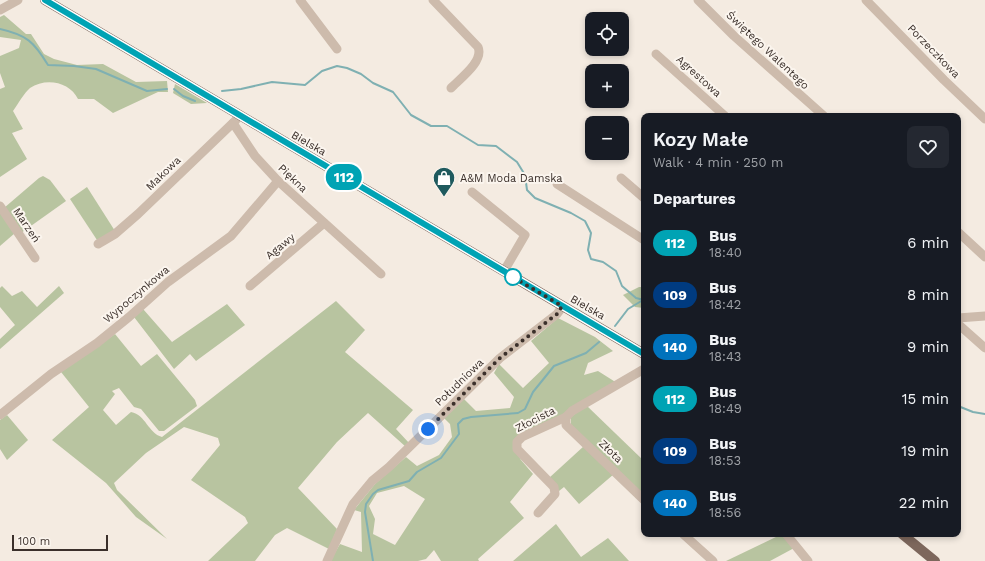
<!DOCTYPE html>
<html lang="en">
<head>
<meta charset="utf-8">
<style>
  body { margin:0; font-family:"Work Sans",sans-serif; background:#242831; color:#f1f3f6; height:100vh; display:flex; flex-direction:column; font-size:15px; white-space:nowrap }
  * { box-sizing:border-box; margin:0 }
  p { font-size:13px; color:#9ea1a6 }
  .icon { flex:none; width:22px; height:22px; fill:none; stroke:currentColor; stroke-width:2; stroke-linecap:round; stroke-linejoin:round }
  .map { position:relative; flex:1; overflow:hidden }
  .drawer { position:absolute; left:641px; top:113px; width:320px; height:424px; display:flex; flex-direction:column; background:#171b24; border-radius:8px; box-shadow:0 2px 6px #0003 }
  .drawer>* { flex:none }
  .badge { padding:0 8px; border-radius:13px; font-size:14px; line-height:26px }
  .controls { position:absolute; left:585px; top:12px; display:grid; gap:8px }
  .controls a { display:grid; place-items:center; width:44px; height:44px; border-radius:8px; background:#171b24; box-shadow:0 2px 6px #0003; font-size:20px }
  .scale { position:absolute; left:12px; bottom:10px; width:96px; box-sizing:border-box; padding-left:4px; border:2px solid #3b302b; border-top:0; font-size:11px; line-height:14px; white-space:nowrap; color:#3b302b; -webkit-text-stroke:3px #fbf5ee; paint-order:stroke }
  .you { position:absolute; width:20px; height:20px; margin:-10px; border:3px solid #fff; border-radius:50%; background:#1a73e8; box-shadow:0 0 0 6px #1a73e833 }
  .map>.badge { position:absolute; translate:-50% -50%; box-shadow:0 0 0 2px #fff }
  h2 { padding:0 12px; font-size:15px; line-height:36px }
  .round { display:grid; place-items:center; flex:none; width:42px; height:42px; border-radius:8px; background:#242831 }
  .headline { display:flex; align-items:center; justify-content:space-between; height:68px; padding:0 12px }
  h1 { font-size:19px; font-weight:600; line-height:30px }
  ul { padding:0; list-style:none }
  li { display:flex; align-items:center; gap:12px; height:52px; padding:0 12px }
  li div { flex:1 }
  li b { display:block; font-size:15px }
  li em { font-style:normal }
  li .badge { min-width:44px; font-weight:700; text-align:center }
  .map>svg:first-child { display:block }
  .green { fill:#b8c4a0; fill-rule:evenodd }
  .lines { fill:none; stroke-linecap:round; stroke-linejoin:round }
  .stream { stroke:#7fb0b2; stroke-width:2 }
  .minor { stroke:#cdbbac; stroke-width:9 }
  .major { stroke:#7d675c; stroke-width:10 }
  .line-casing { stroke:#fff; stroke-width:9 }
  .line { stroke:#00a3b4; stroke-width:6 }
  .walk { stroke:#3b302b; stroke-width:4; stroke-dasharray:0 7.2 }
  .stop-dot { fill:#fff; stroke:#00a3b4; stroke-width:2 }
  .labels { text-anchor:middle; stroke-width:4; stroke-linejoin:round; paint-order:stroke }
  .street-label { font-size:11px; fill:#3b302b; stroke:#fbf5ee }
  .poi-label { font-size:11px; fill:#3b302b; stroke:#fbf5ee; text-anchor:start }
</style>
</head>
<body>
<div class="map">
<svg width="985" height="561" viewBox="0 0 985 561">
  <rect width="100%" height="100%" fill="#f4ebe1"/>
  <g class="green">
    <path d="M 4,15 L 26,34 L 31,34 L 44,54 L 54,59 L 77,65 L 103,64 L 136,82 L 167,81 L 168,92 L 158,92 L 113,113 L 94,99 L 78,99 C 70,82 46,77 30,88 C 24,93 18,104 13,111 L 23,129 L 12,133 L 27,159 L 0,177 L 0,89 L 5,87 L 0,73 L 0,56 L 19,48 L 21,40 L 0,37 L 0,17 Z"/>
    <polygon points="175,84 207,103 191,104 173,93"/>
    <polygon points="43,176 50,180 66,201 21,233 4,208 39,178"/>
    <polygon points="87,187 115,231 97,240 70,199"/>
    <polygon points="0,210 15,233 0,246"/>
    <polygon points="2,286 12,296 22,291 37,307 59,286 64,293 0,349 0,339 15,325 0,307 0,288"/>
    <polygon points="639,287 644,287 644,308 635,307 623,295"/>
    <path d="M 336,301 L 365,330 L 345,352 L 413,410 L 396,429 L 410,444 L 406,447 L 368,413 L 337,442 L 298,488 L 337,529 L 329,549 L 287,528 L 275,535 L 255,561 L 208,561 L 248,523 L 245,517 L 191,480 L 220,445 L 218,438 L 184,427 L 146,453 L 114,483 L 117,490 L 167,539 L 136,517 L 106,483 L 52,440 L 89,407 L 61,372 L 115,334 L 141,366 L 157,354 L 195,400 L 197,406 L 164,431 L 159,431 L 141,409 L 134,407 L 119,388 L 112,391 L 115,394 L 103,410 L 116,425 L 131,412 C 146,415 148,433 162,437 Z"/>
    <polygon points="227,304 245,325 196,361 190,354 174,369 134,317 143,309 172,342"/>
    <path d="M 558,318 L 595,337 L 613,351 L 588,363 L 584,375 L 598,371 L 617,383 L 564,416 L 519,436 L 515,450 L 521,460 L 533,474 L 510,502 L 524,518 L 478,559 L 479,561 L 441,561 L 434,550 L 426,559 L 418,561 L 330,561 L 340,544 L 362,552 L 361,512 L 354,510 L 375,484 L 406,457 L 417,466 L 439,455 L 452,437 L 450,424 L 444,418 L 464,399 L 476,411 L 510,408 L 514,397 L 494,373 L 499,364 L 523,388 L 549,363 L 531,341 ZM 404,486 L 425,499 L 395,545 L 373,534 L 375,519 L 369,506 L 377,493 Z"/>
    <polygon points="586,405 644,461 644,495 571,425 571,417"/>
    <polygon points="7,415 28,440 7,460 0,449 0,420"/>
    <polygon points="584,446 614,474 579,504 564,487 559,491 549,478"/>
    <polygon points="556,524 581,557 608,538 629,561 513,561"/>
    <polygon points="782,534 796,547 770,561 726,561"/>
  </g>
  <g class="lines">
    <g class="stream">
      <path d="M 0,29 C 27,35 34,42 48,65 L 74,66 L 96,69 L 147,91 L 167,89"/>
      <polyline points="174,89 183,96 195,101"/>
      <polyline points="222,91 241,89 272,82 305,85 322,71 337,66 347,68 361,74 373,83 393,92 411,115 431,126 447,126 478,145 496,146 517,162 525,175 527,190 535,198 571,213 585,221 591,233 588,250 591,259 603,262 616,271 622,286 636,298 644,300"/>
      <polyline points="615,326 628,309 643,300"/>
      <polyline points="958,406 973,412 985,414"/>
      <polyline points="373,561 365,512 366,504 373,494 378,490 409,481 417,472 441,458 459,434 458,424 463,419 471,417 518,413 525,409 533,392 554,366 586,353 599,342"/>
    </g>
    <g class="minor">
      <polyline points="300,0 337,49"/>
      <path d="M 433,0 L 478,47 C 484,61 461,78 451,88"/>
      <polyline points="698,0 734,36 824,116"/>
      <polyline points="866,0 944,80 985,119"/>
      <polyline points="0,10 18,0"/>
      <polyline points="656,54 725,116"/>
      <polyline points="233,123 255,156 278,181 381,274"/>
      <polyline points="621,178 644,198"/>
      <polyline points="557,184 644,240"/>
      <polyline points="472,192 525,235 504,271"/>
      <polyline points="0,206 35,258"/>
      <polyline points="958,232 985,257"/>
      <polyline points="98,244 115,234 138,214 236,120"/>
      <polyline points="250,286 324,223"/>
      <polyline points="958,318 985,316"/>
      <polyline points="958,324 985,348"/>
      <polyline points="0,415 51,374 97,343 129,317 168,282 231,236 278,181"/>
      <polyline points="566,417 566,425 644,500"/>
      <polyline points="538,513 555,494 554,487 517,449 517,442 522,437 566,417 572,411 644,369"/>
      <polyline points="683,534 713,561"/>
      <polyline points="786,534 808,561"/>
      <polyline points="327,561 353,504 372,481 389,467 500,358 557,314 563,306"/>
    </g>
    <g class="major">
      <polyline points="45,0 644,354"/>
      <polyline points="902,534 935,561"/>
    </g>
  </g>
  <g class="lines">
    <g class="line-casing">
      <polyline id="line" points="45,0 644,354"/>
    </g>
    <use href="#line" class="line"/>
    <polyline class="walk" points="428,429 500,358 557,314 562,306 511,276 513,277"/>
  </g>
  <defs>
    <g id="shop-pin" transform="scale(1.15)"><path d="M0 17L-7.5 6A9.5 9.5 0 1 1 7.5 6Z" fill="#1f5a5e" stroke="#fbf5ee"/><path d="M-5-2.5h2.3a2.7 3.5 0 0 1 5.4 0H5L5.5 6h-11ZM-1.5-2.5h3a1.5 2.3 0 0 0-3 0Z" fill="#fff"/></g>
  </defs>
  <g fill-rule="evenodd">
    <use href="#shop-pin" x="444" y="178"/>
  </g>
  <circle class="stop-dot" cx="513" cy="277" r="8"/>
  <g class="labels">
    <g class="street-label">
      <text transform="translate(768 50) rotate(43)" y="4">Świętego Walentego</text>
      <text transform="translate(934 51) rotate(46)" y="4">Porzeczkowa</text>
      <text transform="translate(699 76) rotate(42)" y="4">Agrestowa</text>
      <text transform="translate(309 143) rotate(30)" y="4">Bielska</text>
      <text transform="translate(163 173) rotate(-44)" y="4">Makowa</text>
      <text transform="translate(293 178) rotate(44)" y="4">Piękna</text>
      <text transform="translate(27 225) rotate(56)" y="4">Marzeń</text>
      <text transform="translate(280 246) rotate(-39)" y="4">Agawy</text>
      <text transform="translate(136 294) rotate(-40)" y="4">Wypoczynkowa</text>
      <text transform="translate(588 307) rotate(30)" y="4">Bielska</text>
      <text transform="translate(459 382) rotate(-44)" y="4">Południowa</text>
      <text transform="translate(535 419) rotate(-27)" y="4">Złocista</text>
      <text transform="translate(611 451) rotate(44)" y="4">Złota</text>
    </g>
    <g class="poi-label">
      <text x="460" y="182">A&amp;M Moda Damska</text>
    </g>
  </g>
</svg>
<div class="controls">
<a><svg class="icon" aria-label="locate" viewBox="0 0 24 24"><circle cx="12" cy="12" r="6"/><path d="M12 2v4M12 18v4M2 12h4M18 12h4"/></svg></a>
<a>+</a>
<a>−</a>
</div>
<div class="scale">100 m</div>
<div class="you" style="left:428px;top:429px"></div>
<b class="badge" style="left:344px;top:177px;background:#00a3b4;color:#fff">112</b>
<section class="drawer">
<div class="headline"><div><h1>Kozy Małe</h1><p>Walk · 4 min · 250 m</p></div><a class="round"><svg class="icon" aria-label="heart" viewBox="0 0 24 24"><path d="M12 20l-8-8c-3-5 5-10 8-4 3-6 11-1 8 4z"/></svg></a></div>
<h2>Departures</h2>
<ul>
<li><span class="badge" style="background:#00a3b4;color:#fff">112</span><div><b>Bus</b><p>18:40</p></div><em>6 min</em></li>
<li><span class="badge" style="background:#003b80;color:#fff">109</span><div><b>Bus</b><p>18:42</p></div><em>8 min</em></li>
<li><span class="badge" style="background:#0072bc;color:#fff">140</span><div><b>Bus</b><p>18:43</p></div><em>9 min</em></li>
<li><span class="badge" style="background:#00a3b4;color:#fff">112</span><div><b>Bus</b><p>18:49</p></div><em>15 min</em></li>
<li><span class="badge" style="background:#003b80;color:#fff">109</span><div><b>Bus</b><p>18:53</p></div><em>19 min</em></li>
<li><span class="badge" style="background:#0072bc;color:#fff">140</span><div><b>Bus</b><p>18:56</p></div><em>22 min</em></li>
</ul>
</section>
</div>
</body>
</html>
